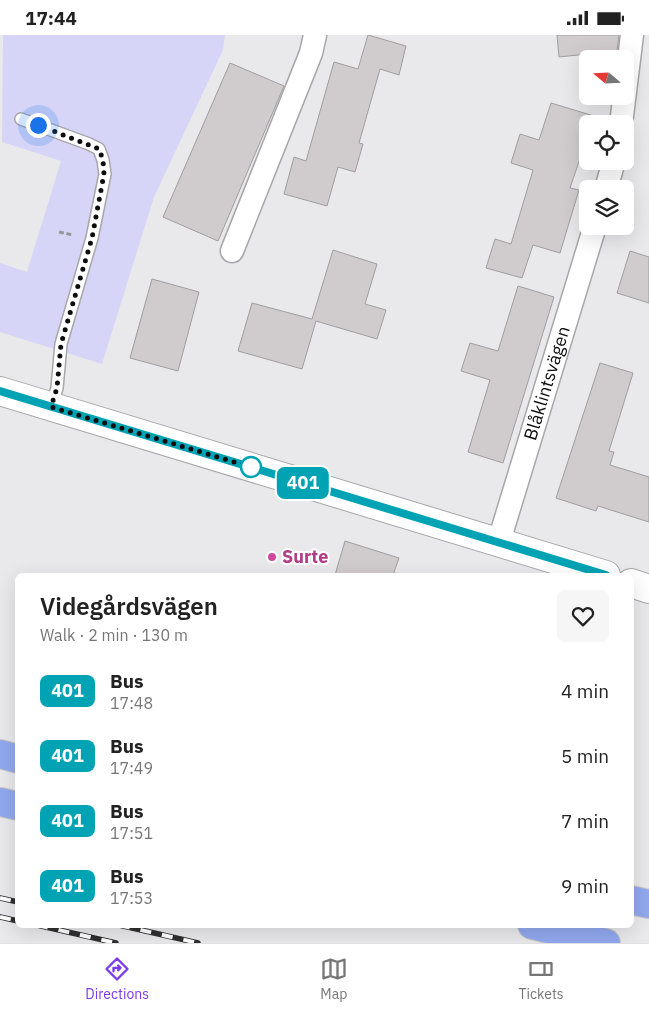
<!DOCTYPE html>
<html lang="en">
<head>
<meta charset="utf-8">
<style>
  body { margin:0; font-family:"IBM Plex Sans",sans-serif; background:#f6f6f6; color:#222; height:100vh; display:flex; flex-direction:column; font-size:19px; white-space:nowrap }
  * { box-sizing:border-box; margin:0 }
  p { font-size:16px; color:#767676 }
  .icon { flex:none; width:28px; height:28px; fill:none; stroke:currentColor; stroke-width:2; stroke-linecap:round; stroke-linejoin:round }
  .map { position:relative; flex:1; overflow:hidden }
  .side { position:absolute; left:15px; top:538px; width:619px; height:355px; display:flex; flex-direction:column; background:#fff; border-radius:8px; box-shadow:0 5px 20px #0002 }
  .side>* { flex:none }
  .badge { padding:0 10px; border-radius:8px; font-size:18px; line-height:32px }
  .needle { width:32px; rotate:289deg }
  .fabs { position:absolute; left:579px; top:15px; display:grid; gap:10px }
  .fabs a { display:grid; place-items:center; width:55px; height:55px; border-radius:8px; background:#fff; box-shadow:0 5px 20px #0002; font-size:25px }
  .you { position:absolute; width:25px; height:25px; margin:-12px; border:4px solid #fff; border-radius:50%; background:#1a73e8; box-shadow:0 0 0 8px #1a73e833 }
  .map>.badge { position:absolute; translate:-50% -50%; box-shadow:0 0 0 2px #fff }
  .round { display:grid; place-items:center; flex:none; width:52px; height:52px; border-radius:8px; background:#f6f6f6 }
  .overview { display:flex; align-items:center; justify-content:space-between; height:85px; padding:0 25px }
  h1 { font-size:24px; font-weight:600; line-height:38px }
  ul { padding:0; list-style:none }
  li { display:flex; align-items:center; gap:15px; height:65px; padding:0 25px }
  li div { flex:1 }
  li b { display:block; font-size:19px }
  li em { font-style:normal }
  li .badge { min-width:55px; font-weight:700; text-align:center }
  .status { display:flex; justify-content:space-between; align-items:center; height:35px; padding:0 25px; background:#fff; direction:ltr }
  .status svg { height:14px; fill:currentColor }
  .tab-bar { display:flex; justify-content:space-around; align-items:center; height:70px; border-top:1px solid #e0e0e0; background:#fff; font-size:14px; color:#767676 }
  .tab-bar a { display:grid; justify-items:center; gap:2px }
  .tab-bar .active { color:#7c3aed }
  .map>svg:first-child { display:block }
  .green { fill:#d6d5f7 }
  .building { fill:#d0ccce; stroke:#a09d9f }
  .lines { fill:none; stroke-linecap:round; stroke-linejoin:round }
  .service-casing { stroke:#a7a7aa; stroke-width:14 }
  .minor-casing { stroke:#a7a7aa; stroke-width:25 }
  .tertiary-casing { stroke:#a7a7aa; stroke-width:30 }
  .motorway-casing { stroke:#c5c5c5; stroke-width:30 }
  .path { stroke:#97979a; stroke-width:3; stroke-dasharray:5 2.5; stroke-linecap:butt }
  .service { stroke:#fff; stroke-width:11 }
  .minor { stroke:#fff; stroke-width:22 }
  .tertiary { stroke:#fff; stroke-width:28 }
  .motorway { stroke:#91a8ee; stroke-width:28 }
  .rail-casing { stroke:#2f2f30; stroke-width:5.5 }
  .rail { stroke:#fff; stroke-width:4; stroke-dasharray:11; stroke-linecap:butt }
  .line-casing { stroke:#fff; stroke-width:11 }
  .line { stroke:#00a3b4; stroke-width:8 }
  .walk { stroke:#0d0d0e; stroke-width:5; stroke-dasharray:0 9 }
  .stop-dot { fill:#fff; stroke:#00a3b4; stroke-width:2.5 }
  .hotel-dot { fill:#d1479c; stroke:#fff; stroke-width:2 }
  .labels { text-anchor:middle; stroke-width:4; stroke-linejoin:round; paint-order:stroke }
  .street-label { font-size:18px; fill:#0d0d0e; stroke:#fff }
  .hotel-label { font-size:18px; font-weight:bold; fill:#b23c85; stroke:#fff; text-anchor:start }
</style>
</head>
<body>
<div class="status"><b>17:44</b><svg viewBox="0 0 49 12"><path d="M0 12V9h3v3zM5 12V6h3v6zM10 12V3h3v9zM15 12V0h3v12zM26 1h20v11H26zM47 4h2v5h-2z"/></svg></div>
<div class="map">
<svg width="649" height="908" viewBox="0 0 649 908">
  <rect width="100%" height="100%" fill="#e9e9ec"/>
  <polygon class="green" points="3,0 225,0 223,15 154,162 102,329 0,297 0,228 27,237 61,126 2,107"/>
  <g class="building">
    <polygon points="368,0 406,11 399,40 380,34 359,108 363,109 355,137 338,132 327,171 284,159 294,122 306,126 334,27 358,34"/>
    <polygon points="557,0 619,0 617,16 559,22"/>
    <polygon points="230,28 284,51 218,206 163,182"/>
    <polygon points="551,68 594,81 591,89 588,89 588,100 570,153 579,155 560,218 533,210 522,243 486,233 495,204 511,209 533,135 511,128 520,99 539,105"/>
    <polygon points="333,215 377,229 365,269 386,275 377,304 316,286 302,334 238,316 252,268 312,284"/>
    <polygon points="630,216 649,222 649,268 617,258"/>
    <polygon points="152,244 199,257 178,336 130,323"/>
    <polygon points="518,251 554,262 503,428 468,417 490,345 461,336 470,308 498,316"/>
    <polygon points="600,328 633,338 609,416 614,417 610,430 649,442 649,487 598,471 596,476 556,463"/>
    <polygon points="345,506 399,523 393,540 335,540"/>
  </g>
  <g class="lines">
    <g class="service-casing">
      <polyline id="service" points="21,84 89,109 99,114 103,125 105,139 92,203 61,309 57,353 51,372"/>
    </g>
    <g class="minor-casing">
      <g id="minor">
        <polyline points="621,89 632,0"/>
        <polyline points="606,154 614,126"/>
        <polyline points="232,216 311,18 315,0"/>
        <path id="s1" d="M 499,506 L 595,191"/>
      </g>
    </g>
    <g class="tertiary-casing">
      <g id="tertiary">
        <polyline points="0,356 606,540"/>
        <polyline points="631,548 649,554"/>
      </g>
    </g>
    <g class="motorway-casing">
      <g id="motorway">
        <polyline points="0,719 18,724"/>
        <polyline points="0,767 18,771"/>
        <polyline points="631,865 649,869"/>
        <polyline points="532,890 606,908"/>
      </g>
    </g>
    <polyline class="path" points="59,197 73,200"/>
    <use href="#service" class="service"/>
    <use href="#minor" class="minor"/>
    <use href="#tertiary" class="tertiary"/>
    <use href="#motorway" class="motorway"/>
    <g class="rail-casing">
      <g id="rail">
        <polyline points="0,863 18,867"/>
        <polyline points="0,882 18,886"/>
        <polyline points="37,890 116,908"/>
        <polyline points="119,890 198,908"/>
      </g>
    </g>
    <use href="#rail" class="rail"/>
  </g>
  <g class="lines">
    <g class="line-casing">
      <polyline id="line" points="0,356 606,540"/>
    </g>
    <use href="#line" class="line"/>
    <polyline class="walk" points="38,90 99,114 103,125 104,139 92,203 61,309 57,353 51,372 251,432"/>
  </g>
  <circle class="stop-dot" cx="251" cy="432" r="10"/>
  <circle class="hotel-dot" cx="272" cy="522" r="5"/>
  <g class="labels">
    <g class="street-label">
      <text dy="6" stroke="none"><textPath href="#s1" startOffset="165">Blåklintsvägen</textPath></text>
    </g>
    <g class="hotel-label">
      <text x="282" y="528">Surte</text>
    </g>
  </g>
</svg>
<div class="fabs">
<a><svg class="needle" viewBox="-14 -14 28 28"><path d="M0-13l5 13h-10z" fill="#e53935"/><path d="M0 13l5-13h-10z" fill="#767676"/></svg></a>
<a><svg class="icon" aria-label="locate" viewBox="0 0 24 24"><circle cx="12" cy="12" r="6"/><path d="M12 2v4M12 18v4M2 12h4M18 12h4"/></svg></a>
<a><svg class="icon" aria-label="layers" viewBox="0 0 24 24"><path d="M12 4l9 5-9 5-9-5zM3 14l9 5 9-5"/></svg></a>
</div>
<div class="you" style="left:38px;top:90px"></div>
<b class="badge" style="left:303px;top:448px;background:#00a3b4;color:#fff">401</b>
<section class="side">
<div class="overview"><div><h1>Videgårdsvägen</h1><p>Walk · 2 min · 130 m</p></div><a class="round"><svg class="icon" aria-label="heart" viewBox="0 0 24 24"><path d="M12 20l-8-8c-3-5 5-10 8-4 3-6 11-1 8 4z"/></svg></a></div>
<ul>
<li><span class="badge" style="background:#00a3b4;color:#fff">401</span><div><b>Bus</b><p>17:48</p></div><em>4 min</em></li>
<li><span class="badge" style="background:#00a3b4;color:#fff">401</span><div><b>Bus</b><p>17:49</p></div><em>5 min</em></li>
<li><span class="badge" style="background:#00a3b4;color:#fff">401</span><div><b>Bus</b><p>17:51</p></div><em>7 min</em></li>
<li><span class="badge" style="background:#00a3b4;color:#fff">401</span><div><b>Bus</b><p>17:53</p></div><em>9 min</em></li>
</ul>
</section>
</div>
<nav class="tab-bar">
<a class="active"><svg class="icon" aria-label="directions" viewBox="0 0 24 24"><path d="M12 3l9 9-9 9-9-9zM9 14v-3h6M13 9l2 2-2 2"/></svg>Directions</a>
<a><svg class="icon" aria-label="map" viewBox="0 0 24 24"><path d="M3 6l6-2 6 2 6-2v14l-6 2-6-2-6 2zM9 4v14M15 6v14"/></svg>Map</a>
<a><svg class="icon" aria-label="tickets" viewBox="0 0 24 24"><path d="M3 7h18v10H3zM15 7v10"/></svg>Tickets</a>
</nav>
</body>
</html>
